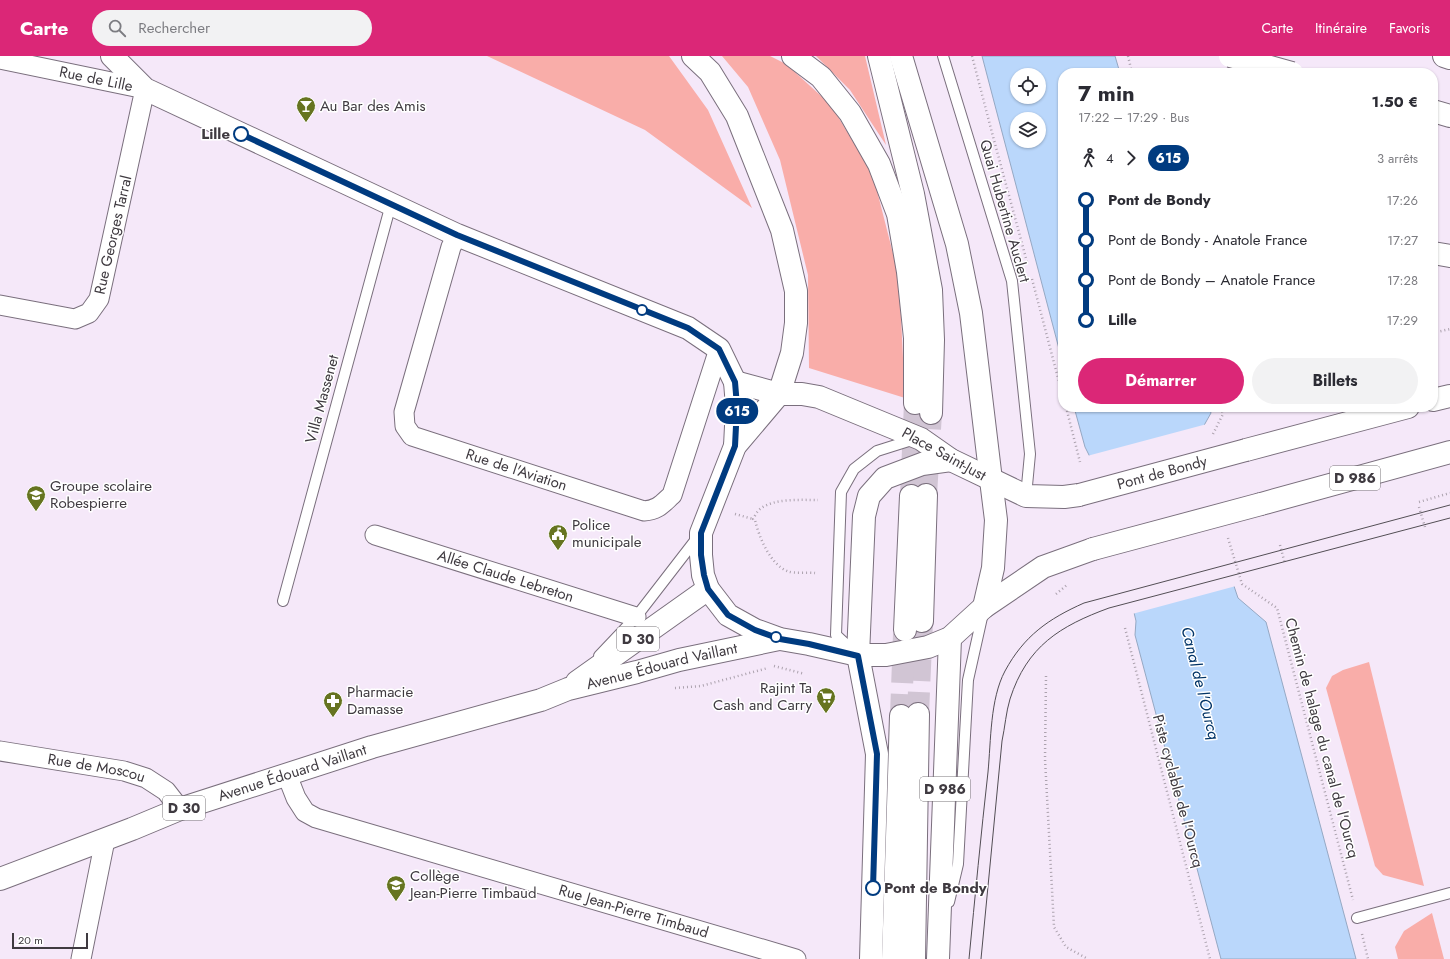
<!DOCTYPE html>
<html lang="fr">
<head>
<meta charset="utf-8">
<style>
  body { margin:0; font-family:Jost,sans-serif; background:#f2f2f3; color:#2b2b33; height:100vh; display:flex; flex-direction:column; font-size:15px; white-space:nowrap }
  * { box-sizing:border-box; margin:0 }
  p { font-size:13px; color:#7c7c81 }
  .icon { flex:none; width:22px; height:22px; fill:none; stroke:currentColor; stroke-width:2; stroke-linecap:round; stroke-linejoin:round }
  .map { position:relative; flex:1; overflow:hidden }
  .panel { position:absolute; left:1058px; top:12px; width:380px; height:344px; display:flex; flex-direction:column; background:#fff; border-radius:16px; box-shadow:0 1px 3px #0004 }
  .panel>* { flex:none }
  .badge { padding:0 8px; border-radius:13px; font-size:14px; line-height:26px }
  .controls { position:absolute; left:1010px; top:12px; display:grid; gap:8px }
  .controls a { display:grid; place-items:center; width:36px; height:36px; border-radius:50%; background:#fff; box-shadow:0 1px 3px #0004; font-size:20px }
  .scale { position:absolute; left:12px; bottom:10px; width:76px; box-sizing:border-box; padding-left:4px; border:2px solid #3f3a40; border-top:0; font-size:11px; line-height:14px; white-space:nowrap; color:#3f3a40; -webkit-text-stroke:3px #fff; paint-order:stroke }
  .map>.badge { position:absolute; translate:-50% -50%; box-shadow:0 0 0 2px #fff }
  .legs { display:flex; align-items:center; gap:6px; height:44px; padding:0 20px; font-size:13px }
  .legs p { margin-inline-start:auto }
  .head { display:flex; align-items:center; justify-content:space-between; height:68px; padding:0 20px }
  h1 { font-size:22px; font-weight:700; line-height:30px }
  .primary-button { display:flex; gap:8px; margin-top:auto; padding:8px 20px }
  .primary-button a { flex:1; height:46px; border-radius:24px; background:#db2777; color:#fff; font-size:16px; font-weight:700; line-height:46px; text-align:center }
  .primary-button a+a { background:#f2f2f3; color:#2b2b33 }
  ul { padding:0 20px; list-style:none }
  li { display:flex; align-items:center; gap:14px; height:40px; font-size:15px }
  li i { display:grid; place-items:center; width:6px; height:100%; margin:0 5px; background:currentColor }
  li i::after { content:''; width:10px; height:10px; margin:-5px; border:3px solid; border-radius:50%; background:#fff }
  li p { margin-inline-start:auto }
  li:first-child i { background:linear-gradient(#0000 50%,currentColor 0) }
  li:last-child i { background:linear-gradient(currentColor 50%,#0000 0) }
  header { display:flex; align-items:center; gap:24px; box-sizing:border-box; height:56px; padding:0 20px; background:#db2777; color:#fff }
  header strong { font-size:19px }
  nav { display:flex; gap:22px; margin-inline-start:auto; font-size:14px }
  .search { width:280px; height:36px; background:#f2f2f3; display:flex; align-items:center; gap:10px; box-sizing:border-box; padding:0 14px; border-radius:22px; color:#7c7c81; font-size:15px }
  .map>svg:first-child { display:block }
  .green { fill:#f9ada9 }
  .water { fill:#bad7fb; stroke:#95a8c3; fill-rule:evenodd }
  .pier { fill:#f5e8f9 }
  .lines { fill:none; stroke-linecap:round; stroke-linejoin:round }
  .motorway-tunnel { stroke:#d1c5d4; stroke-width:22; stroke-dasharray:22 11; stroke-linecap:butt }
  .service-casing { stroke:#7a6f7d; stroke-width:12 }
  .minor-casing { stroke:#7a6f7d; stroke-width:21 }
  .tertiary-casing { stroke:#7a6f7d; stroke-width:24 }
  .primary-casing { stroke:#7a6f7d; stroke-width:24 }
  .motorway-casing { stroke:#7a6f7d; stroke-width:24 }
  .path { stroke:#aca2ae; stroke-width:2.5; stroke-dasharray:1 3; stroke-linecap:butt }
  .service { stroke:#fff; stroke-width:10 }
  .minor { stroke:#fff; stroke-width:19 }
  .tertiary { stroke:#fff; stroke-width:22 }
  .primary { stroke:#fff; stroke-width:22 }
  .motorway { stroke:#fff; stroke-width:22 }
  .tram { stroke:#534e55; stroke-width:1 }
  .primary-bridge-casing { stroke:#7a6f7d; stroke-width:24; stroke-linecap:butt }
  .motorway-bridge-casing { stroke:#7a6f7d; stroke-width:24; stroke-linecap:butt }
  .primary-bridge { stroke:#fff; stroke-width:22 }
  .motorway-bridge { stroke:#fff; stroke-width:22 }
  .line-1-casing { stroke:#fff; stroke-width:9 }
  .line-1 { stroke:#003b80; stroke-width:6 }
  .stop-1-dot { fill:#fff; stroke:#003b80; stroke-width:2 }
  .labels { text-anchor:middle; stroke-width:3; stroke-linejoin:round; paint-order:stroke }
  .shield { fill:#fff; stroke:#797579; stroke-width:1 }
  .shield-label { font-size:14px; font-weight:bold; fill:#3f3a40 }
  .street-label { font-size:15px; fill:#3f3a40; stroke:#fff }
  .poi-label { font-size:15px; fill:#3f3a40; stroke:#fff; text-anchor:start }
  .stop-label { font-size:15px; font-weight:bold; fill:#3f3a40; stroke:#fff; text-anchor:end }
  .water-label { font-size:16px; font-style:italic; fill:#023467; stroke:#fff }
</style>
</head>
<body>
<header>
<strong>Carte</strong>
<div class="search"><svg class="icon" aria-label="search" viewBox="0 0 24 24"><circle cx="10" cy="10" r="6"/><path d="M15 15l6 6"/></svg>Rechercher</div>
<nav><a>Carte</a><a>Itinéraire</a><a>Favoris</a></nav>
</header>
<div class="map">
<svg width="1450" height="903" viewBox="0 0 1450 903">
  <rect width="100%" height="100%" fill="#f5e8f9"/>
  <g class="green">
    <polygon points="487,0 669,0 708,54 752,152 645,74"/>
    <polygon points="722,0 770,0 786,8 831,49 873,119 899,221 905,342 809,312 808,219 780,104 748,31"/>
    <polygon points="816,0 865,0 886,89 850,34"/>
    <polygon points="1369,606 1424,830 1383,819 1375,810 1326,632 1332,620 1343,614"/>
    <polygon points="1432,857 1444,903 1398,903 1395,891 1404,875"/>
  </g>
  <g class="water">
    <path d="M 982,0 L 1115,0 L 1120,17 L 1063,17 L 1063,308 ZM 1017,19 L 1039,19 L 1039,41 L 1017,41 ZM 1017,63 L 1039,63 L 1039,85 L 1017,85 Z"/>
    <polygon points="1074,351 1209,351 1211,357 1189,396 1238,542 1266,566 1356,903 1221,903 1135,579 1136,565 1103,427 1085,391"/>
  </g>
  <polygon class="pier" points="1207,368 1191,397 1236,530 1132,558 1101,427 1087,400"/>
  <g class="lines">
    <g class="motorway-tunnel">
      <polyline points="926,439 931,357"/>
      <polyline points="911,440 915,347"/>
      <polyline points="918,658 922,565"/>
      <polyline points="901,660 904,578"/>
    </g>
    <g class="service-casing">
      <g id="service">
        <polyline points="943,0 1012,225 1030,398 1026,440"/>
        <polyline points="283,545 391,148"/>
        <polyline points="850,592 836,579 841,436 854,413 877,395 915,383"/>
        <polyline points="599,600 636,561 697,482"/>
        <polyline points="949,846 958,808 968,624 983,557"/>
        <polyline points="1357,862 1450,837"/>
      </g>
    </g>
    <g class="minor-casing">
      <g id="minor">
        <path id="s1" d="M 0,3 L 145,33 L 99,243 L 89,257 L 75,263 L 0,249"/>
        <path id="s2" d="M 457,179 L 451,191 L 404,356 L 405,370 L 412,380 L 644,455 C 658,454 662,448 672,439 L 719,293"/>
        <path id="s3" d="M 375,479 L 636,561"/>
        <path id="s4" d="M 0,695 L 124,715 L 146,722 L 166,735 L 180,753"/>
        <path id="s5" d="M 287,719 L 296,742 L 305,756 L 316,762 L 796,903"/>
        <polyline points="81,903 105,784"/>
      </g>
    </g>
    <g class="tertiary-casing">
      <g id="tertiary">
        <polyline points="112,0 145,33 457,179 688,272 719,293 735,326 737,350 735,390"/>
        <polyline points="735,326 779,338"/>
      </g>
    </g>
    <g class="primary-casing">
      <g id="primary">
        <polyline points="1433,344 1450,340"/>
        <polyline points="1246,394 1408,351"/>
        <polyline points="1079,439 1064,441 1026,440 951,404 921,383 819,341 802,338 779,338 735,390 701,477 701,499 703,519 708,533 728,559 755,574 780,583 809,588 858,599 886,599 928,591 950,582 984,551 1043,511 1093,493"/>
        <polyline points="1261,448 1450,396"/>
        <polyline points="984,551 993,512 996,464 991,424"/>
        <polyline points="577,626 708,533"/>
        <path id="s6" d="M 0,823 L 132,773 L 180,753 L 372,691 L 541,644 L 568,633 L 637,616 L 679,604 L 779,583"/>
        <polyline points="871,903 877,698 858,599 864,460 869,440 885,422 922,408 951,404"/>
        <polyline points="938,903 950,582"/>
      </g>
    </g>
    <g class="motorway-casing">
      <g id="motorway">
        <polyline points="693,0 710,16 737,60 782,174 796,235 796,267 792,297 779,338"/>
        <polyline points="793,0 821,21 850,57 879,108 898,158 908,216 915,282 915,347"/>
        <polyline points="879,0 913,138 931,234 933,284 931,357"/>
        <polyline points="901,0 957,188 971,257 991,424"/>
        <polyline points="1444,0 1450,2"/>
        <polyline points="1433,55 1450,60"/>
        <polyline points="1433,197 1450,200"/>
        <polyline points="922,565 926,439"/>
        <polyline points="905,574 911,440"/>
        <polyline points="893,903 901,660"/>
        <polyline points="914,903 918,658"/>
      </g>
    </g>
    <g class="path">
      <polyline points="972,0 991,73 1027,206"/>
      <polyline points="1128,0 1132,17"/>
      <polyline points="1032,223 1063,341"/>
      <polyline points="1433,274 1437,276 1450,273"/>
      <polyline points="1066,351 1080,406"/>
      <polyline points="1213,378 1223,358 1221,351"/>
      <polyline points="1419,446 1450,437"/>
      <polyline points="1419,451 1425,471"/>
      <polyline points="735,458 753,463"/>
      <polyline points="1228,482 1242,528 1277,552 1353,844"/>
      <polyline points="1280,489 1285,508"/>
      <path d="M 815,517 C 808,516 793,518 787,515 C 770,508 759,481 755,464 L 753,463 C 755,460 757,455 760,453 C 774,442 801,444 818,444"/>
      <polyline points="1056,538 1067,529"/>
      <polyline points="1125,572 1210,903"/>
      <polyline points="774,610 805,618"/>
      <polyline points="1046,620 1045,703 1054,871 1066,891 1088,903"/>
      <polyline points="675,632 701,630 768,612"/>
      <polyline points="1362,878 1368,903"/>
    </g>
    <use href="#service" class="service"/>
    <use href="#minor" class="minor"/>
    <use href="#tertiary" class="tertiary"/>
    <use href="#primary" class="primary"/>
    <use href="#motorway" class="motorway"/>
    <g class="tram">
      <path d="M 969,903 C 975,841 981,778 988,716 C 991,685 990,643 1005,615 C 1024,580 1048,563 1084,547 L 1450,449"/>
      <path d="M 981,903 L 1002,685 C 1005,671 1006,656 1010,643 C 1027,590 1060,570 1109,552 L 1450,462"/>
    </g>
    <g class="primary-bridge-casing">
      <g id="primary-bridge">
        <path id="s7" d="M 1079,439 L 1246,394"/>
        <polyline points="1093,493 1261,448"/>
      </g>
    </g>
    <g class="motorway-bridge-casing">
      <polyline id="motorway-bridge" points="1230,0 1292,17"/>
    </g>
    <use href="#primary-bridge" class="primary-bridge"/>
    <use href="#motorway-bridge" class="motorway-bridge"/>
  </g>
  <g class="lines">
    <g class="line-1-casing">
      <polyline id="line-1" points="241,78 457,179 688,272 719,293 735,326 737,350 735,390 701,477 701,499 704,519 708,533 728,559 755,574 780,583 809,588 858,600 877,698 873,832"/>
    </g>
    <use href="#line-1" class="line-1"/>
  </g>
  <defs>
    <g id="bar-pin" transform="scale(1)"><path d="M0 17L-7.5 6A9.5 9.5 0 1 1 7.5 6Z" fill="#667420" stroke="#fff"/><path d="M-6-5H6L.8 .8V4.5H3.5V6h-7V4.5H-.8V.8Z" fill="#fff"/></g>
    <g id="school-pin" transform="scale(1)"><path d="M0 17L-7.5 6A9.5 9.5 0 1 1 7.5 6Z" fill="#667420" stroke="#fff"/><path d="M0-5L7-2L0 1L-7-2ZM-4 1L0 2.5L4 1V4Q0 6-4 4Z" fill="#fff"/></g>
    <g id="civic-pin" transform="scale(1)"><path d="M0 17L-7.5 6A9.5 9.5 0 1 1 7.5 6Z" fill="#667420" stroke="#fff"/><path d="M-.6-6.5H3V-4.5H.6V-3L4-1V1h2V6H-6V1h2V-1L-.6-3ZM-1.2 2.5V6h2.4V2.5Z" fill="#fff"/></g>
    <g id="supermarket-pin" transform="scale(1)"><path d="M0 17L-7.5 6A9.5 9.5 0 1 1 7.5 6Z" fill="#667420" stroke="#fff"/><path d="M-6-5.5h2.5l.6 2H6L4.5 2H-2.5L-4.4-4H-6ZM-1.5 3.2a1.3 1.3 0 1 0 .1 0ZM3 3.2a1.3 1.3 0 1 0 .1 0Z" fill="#fff"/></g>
    <g id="pharmacy-pin" transform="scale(1)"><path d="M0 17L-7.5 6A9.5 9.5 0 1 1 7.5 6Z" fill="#667420" stroke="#fff"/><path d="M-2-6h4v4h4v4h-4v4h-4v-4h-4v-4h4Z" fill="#fff"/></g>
  </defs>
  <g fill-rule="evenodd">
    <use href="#bar-pin" x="306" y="50"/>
    <use href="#school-pin" x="36" y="439"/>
    <use href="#civic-pin" x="558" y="478"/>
    <use href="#supermarket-pin" x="826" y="641"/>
    <use href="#pharmacy-pin" x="333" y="645"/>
    <use href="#school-pin" x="396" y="829"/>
  </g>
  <g class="stop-1-dot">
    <circle cx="241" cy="78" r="7"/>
    <circle cx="642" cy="254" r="5"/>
    <circle cx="776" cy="581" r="5"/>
    <circle cx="873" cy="832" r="7"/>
  </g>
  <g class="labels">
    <g class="shield">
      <rect x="1330" y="410" width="50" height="24" rx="3"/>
      <rect x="617" y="571" width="42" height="24" rx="3"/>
      <rect x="920" y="721" width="50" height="24" rx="3"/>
      <rect x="163" y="740" width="42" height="24" rx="3"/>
    </g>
    <g class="shield-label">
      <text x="1355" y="427">D 986</text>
      <text x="638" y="588">D 30</text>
      <text x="945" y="738">D 986</text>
      <text x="184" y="757">D 30</text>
    </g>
    <g class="street-label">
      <text dy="5" stroke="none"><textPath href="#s1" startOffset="98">Rue de Lille</textPath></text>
      <text transform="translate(1005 155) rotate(74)" y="5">Quai Hubertine Auclert</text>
      <text transform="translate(113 179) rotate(-77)" y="5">Rue Georges Tarral</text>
      <text transform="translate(322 343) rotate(-75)" y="5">Villa Massenet</text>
      <text transform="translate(944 398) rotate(29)" y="5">Place Saint-Just</text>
      <text dy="5" stroke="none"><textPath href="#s2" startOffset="321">Rue de l'Aviation</textPath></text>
      <text dy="5" stroke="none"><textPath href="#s7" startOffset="86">Pont de Bondy</textPath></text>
      <text dy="5" stroke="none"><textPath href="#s3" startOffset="137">Allée Claude Lebreton</textPath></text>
      <text dy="5" stroke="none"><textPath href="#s6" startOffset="696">Avenue Édouard Vaillant</textPath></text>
      <text transform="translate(1322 682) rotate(75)" y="5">Chemin de halage du canal de l'Ourcq</text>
      <text dy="5" stroke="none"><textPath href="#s4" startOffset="98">Rue de Moscou</textPath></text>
      <text dy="5" stroke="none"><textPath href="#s6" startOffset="311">Avenue Édouard Vaillant</textPath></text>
      <text transform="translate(1178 735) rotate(75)" y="5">Piste cyclable de l'Ourcq</text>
      <text dy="5" stroke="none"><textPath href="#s5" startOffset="385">Rue Jean-Pierre Timbaud</textPath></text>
    </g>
    <g class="poi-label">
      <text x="320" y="55">Au Bar des Amis</text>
      <text x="50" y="435">Groupe scolaire<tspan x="50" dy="17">Robespierre</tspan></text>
      <text x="572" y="474">Police<tspan x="572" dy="17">municipale</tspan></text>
      <text x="812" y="637" text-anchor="end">Rajint Ta<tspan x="812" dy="17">Cash and Carry</tspan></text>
      <text x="347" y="641">Pharmacie<tspan x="347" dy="17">Damasse</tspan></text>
      <text x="410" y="825">Collège<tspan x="410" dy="17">Jean-Pierre Timbaud</tspan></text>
    </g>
    <g class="stop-label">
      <text x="230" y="83">Lille</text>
      <text x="884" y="837" text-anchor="start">Pont de Bondy</text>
    </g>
    <g class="water-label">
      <text transform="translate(1201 627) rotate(76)" y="6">Canal de l'Ourcq</text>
    </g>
  </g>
</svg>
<div class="controls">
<a><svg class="icon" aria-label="locate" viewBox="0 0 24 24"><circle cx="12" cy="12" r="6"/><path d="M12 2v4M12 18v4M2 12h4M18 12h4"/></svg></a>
<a><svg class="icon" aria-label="layers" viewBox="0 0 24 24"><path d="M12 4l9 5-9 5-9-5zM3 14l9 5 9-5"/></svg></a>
</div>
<div class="scale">20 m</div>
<b class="badge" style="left:737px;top:355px;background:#003b80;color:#fff">615</b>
<section class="panel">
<div class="head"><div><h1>7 min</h1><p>17:22 – 17:29 · Bus</p></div><b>1.50 €</b></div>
<div class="legs"><svg class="icon" aria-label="walk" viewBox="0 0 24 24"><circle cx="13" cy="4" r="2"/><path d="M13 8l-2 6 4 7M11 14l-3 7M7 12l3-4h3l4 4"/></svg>4<svg class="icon" aria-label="forward" viewBox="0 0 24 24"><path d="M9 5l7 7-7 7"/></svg><b class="badge" style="background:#003b80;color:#fff">615</b><p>3 arrêts</p></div>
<ul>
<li><i style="color:#003b80"></i><b>Pont de Bondy</b><p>17:26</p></li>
<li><i style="color:#003b80"></i><span>Pont de Bondy - Anatole France</span><p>17:27</p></li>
<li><i style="color:#003b80"></i><span>Pont de Bondy – Anatole France</span><p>17:28</p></li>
<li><i style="color:#003b80"></i><b>Lille</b><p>17:29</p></li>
</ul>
<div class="primary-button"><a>Démarrer</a><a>Billets</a></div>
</section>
</div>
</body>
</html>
